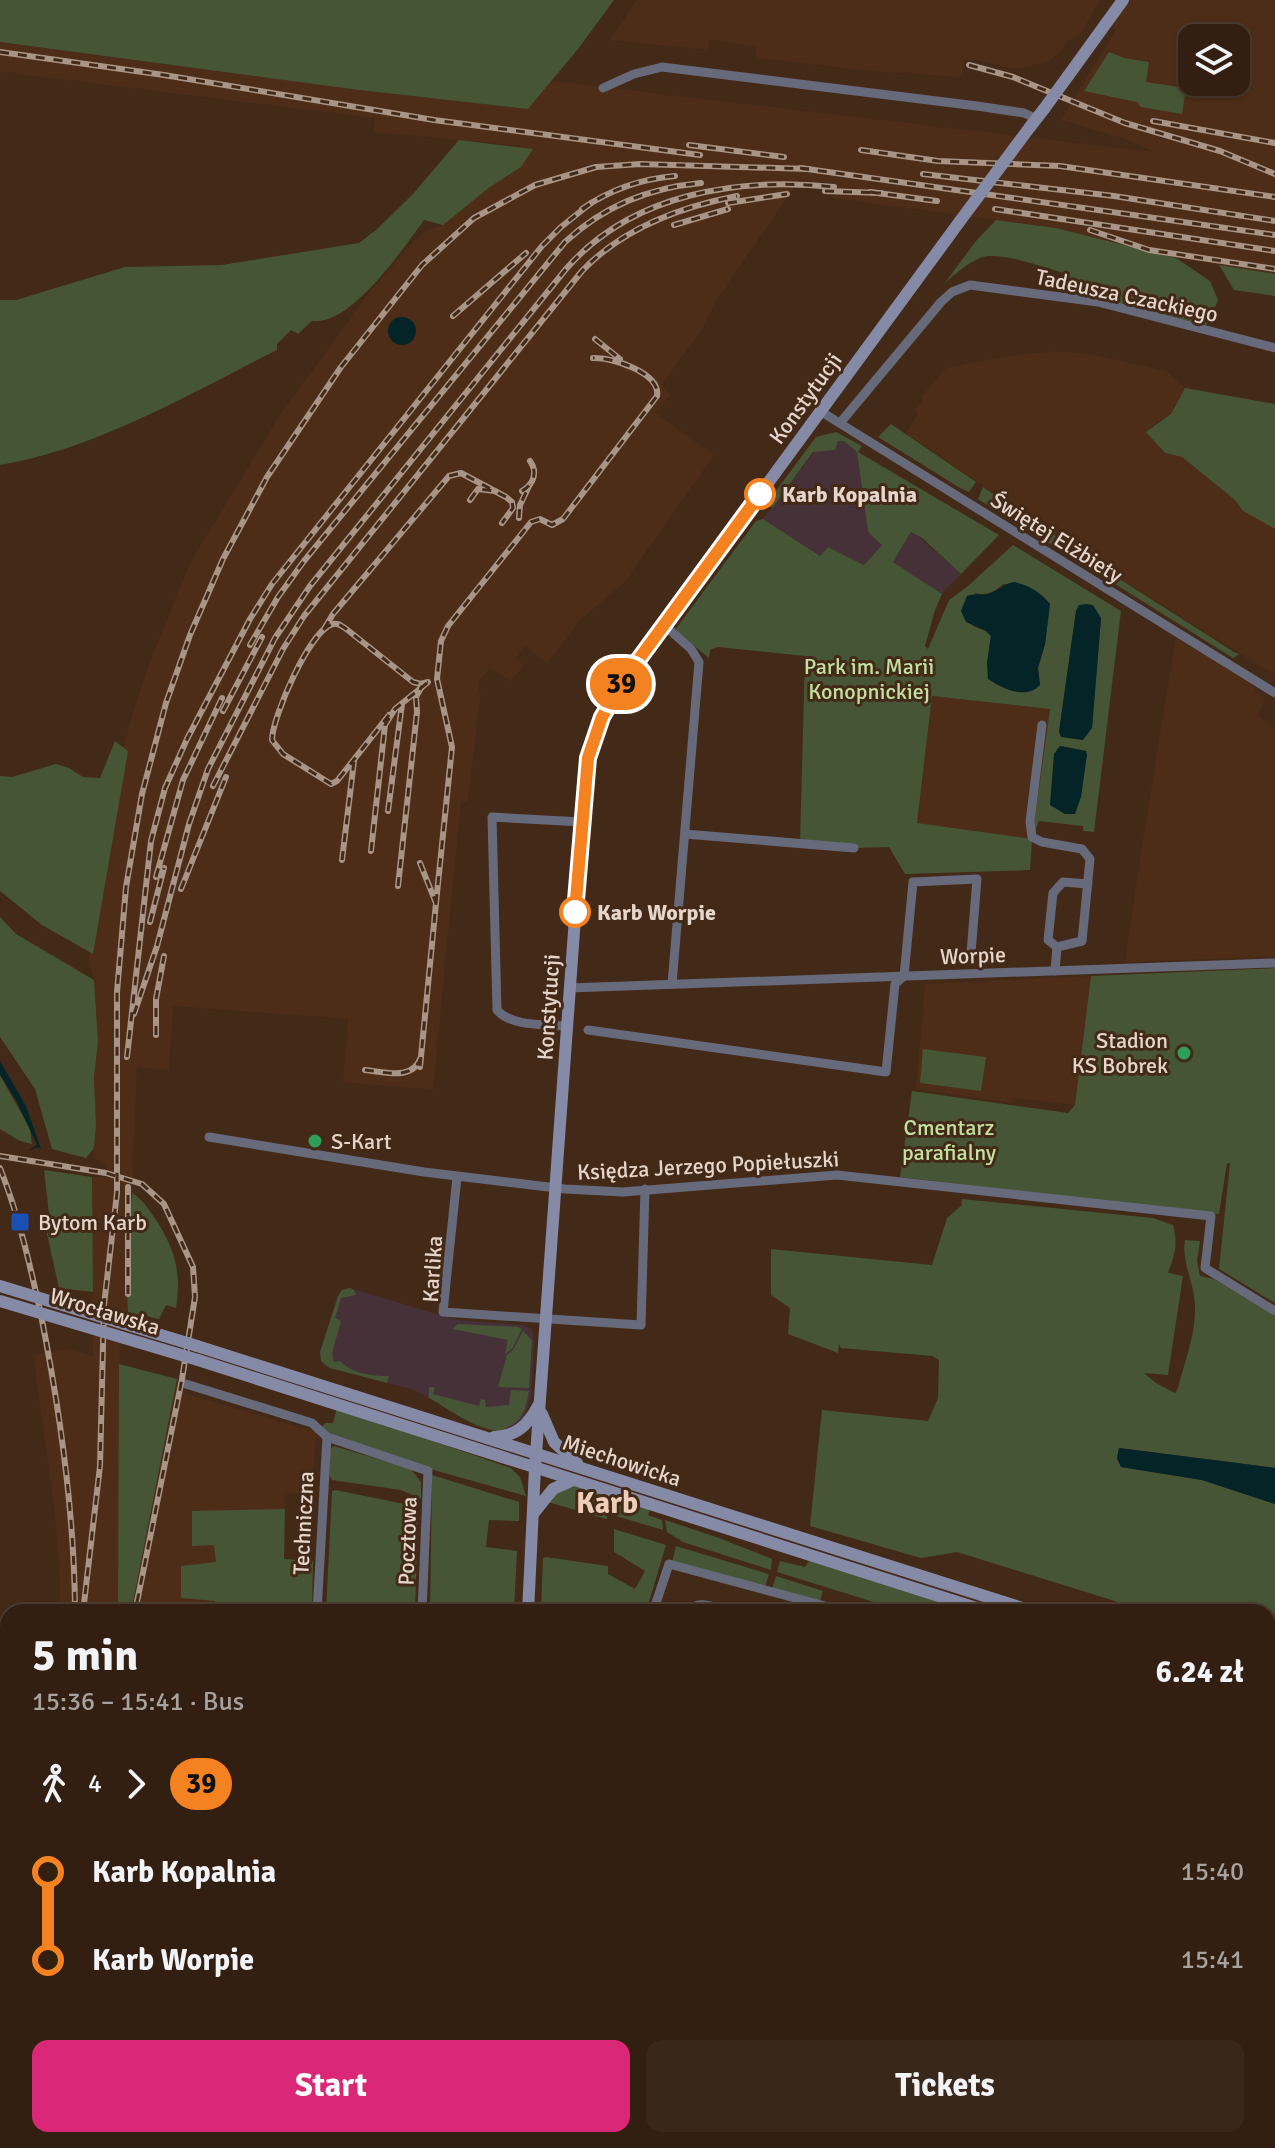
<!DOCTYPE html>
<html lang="en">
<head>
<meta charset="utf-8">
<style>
  body { margin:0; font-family:Signika,sans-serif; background:#3a271b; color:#f1f3f6; height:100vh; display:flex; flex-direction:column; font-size:30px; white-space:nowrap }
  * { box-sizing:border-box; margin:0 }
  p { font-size:26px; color:#a8a29f }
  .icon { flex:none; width:44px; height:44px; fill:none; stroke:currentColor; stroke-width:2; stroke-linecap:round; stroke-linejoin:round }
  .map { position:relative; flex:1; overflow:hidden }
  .panel { position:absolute; left:0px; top:1604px; width:1276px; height:544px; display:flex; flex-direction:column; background:#321f12; border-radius:24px 24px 0 0; box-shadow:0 2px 6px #0004,0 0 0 2px #4d3d32 }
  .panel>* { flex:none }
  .badge { padding:0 16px; border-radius:26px; font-size:28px; line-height:52px }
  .buttons { position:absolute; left:1178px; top:24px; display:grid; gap:16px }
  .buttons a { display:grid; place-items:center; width:72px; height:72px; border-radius:16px; background:#321f12; box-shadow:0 2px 6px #0004,0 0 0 2px #4d3d32; font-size:40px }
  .map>.badge { position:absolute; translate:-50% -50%; box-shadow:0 0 0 4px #fff }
  .legs { display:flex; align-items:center; gap:12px; height:88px; padding:0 32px; font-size:26px }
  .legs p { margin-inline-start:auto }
  .summary { display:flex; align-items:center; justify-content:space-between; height:136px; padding:0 32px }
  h1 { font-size:44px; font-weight:800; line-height:60px }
  .primary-button { display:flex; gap:16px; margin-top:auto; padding:16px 32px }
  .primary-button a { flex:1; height:92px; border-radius:16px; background:#db2777; color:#fff; font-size:32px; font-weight:800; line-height:92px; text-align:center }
  .primary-button a+a { background:#3a271b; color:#f1f3f6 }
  ul { padding:0 32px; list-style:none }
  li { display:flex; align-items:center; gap:28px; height:88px; font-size:30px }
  li i { display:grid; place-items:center; width:12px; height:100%; margin:0 10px; background:currentColor }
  li i::after { content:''; width:20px; height:20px; margin:-10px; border:6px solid; border-radius:50%; background:#321f12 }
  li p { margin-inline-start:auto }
  li:first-child i { background:linear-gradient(#0000 50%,currentColor 0) }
  li:last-child i { background:linear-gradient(currentColor 50%,#0000 0) }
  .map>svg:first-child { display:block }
  .commercial { fill:#453137 }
  .built { fill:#4d2d17; fill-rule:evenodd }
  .green { fill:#465535; fill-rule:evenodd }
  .water { fill:#042428 }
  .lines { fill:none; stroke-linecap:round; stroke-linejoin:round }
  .street { stroke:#676a7b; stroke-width:9 }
  .secondary { stroke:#858aa6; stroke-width:12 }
  .primary { stroke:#9ca2c6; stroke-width:14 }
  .rail-casing { stroke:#a99588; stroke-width:6 }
  .rail { stroke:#432918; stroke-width:3; stroke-dasharray:9; stroke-linecap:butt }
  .secondary-bridge { stroke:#858aa6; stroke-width:12 }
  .line-1-casing { stroke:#fff; stroke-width:18 }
  .line-1 { stroke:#f58220; stroke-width:12 }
  .stop-1-dot { fill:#fff; stroke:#f58220; stroke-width:4 }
  .leisure-dot { fill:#2e9e5b; stroke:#432918; stroke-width:3 }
  .transit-dot { fill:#1a4fb4; stroke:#432918; stroke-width:3 }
  .labels { text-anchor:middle; stroke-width:6; stroke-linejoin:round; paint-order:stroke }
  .street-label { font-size:22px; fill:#e6d5ca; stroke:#432918 }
  .stop-label { font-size:22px; font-weight:bold; fill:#e6d5ca; stroke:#432918; text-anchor:start }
  .park-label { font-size:22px; fill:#c2e1a0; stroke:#432918 }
  .poi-label { font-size:22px; fill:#e6d5ca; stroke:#432918; text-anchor:start }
  .district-label { font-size:30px; font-weight:bold; fill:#efceb9; stroke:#432918 }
</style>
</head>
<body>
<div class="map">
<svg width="1275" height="2148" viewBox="0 0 1275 2148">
  <rect width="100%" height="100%" fill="#432918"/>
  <g class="commercial">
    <polygon points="838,441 844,441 857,452 868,532 883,545 864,565 828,547 820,556 763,519 815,451"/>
    <polygon points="912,531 961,574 942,594 893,562"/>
    <polygon points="350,1288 456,1320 523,1325 532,1329 534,1342 531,1396 524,1420 511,1430 489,1430 414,1390 324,1366 320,1352 338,1296 342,1290"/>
  </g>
  <g class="built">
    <polygon points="637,0 1100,0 1081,33 1066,42 1061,52 1047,63 1017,69 965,58 961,77 870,71 757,58 755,47 712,40 709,41 708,50 610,40"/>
    <path d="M 1123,0 L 1275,0 L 1275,274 L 1176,258 L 1056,228 L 833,198 L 834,183 L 799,180 L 716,301 L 703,328 L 662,384 L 670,395 L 656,413 L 714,455 L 624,583 L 580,620 L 547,663 L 525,646 L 515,658 L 524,665 L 511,681 L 490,668 L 479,681 L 477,691 L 481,692 L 468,801 L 461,801 L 433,1090 L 343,1082 L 348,1019 L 173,1006 L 169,1070 L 137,1067 L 131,1218 L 126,1280 L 128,1312 L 120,1310 L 118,1612 L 59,1612 L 60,1583 L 55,1514 L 33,1355 L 67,1349 L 93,1356 L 91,1189 L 92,1177 L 107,1177 L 107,1165 L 94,1158 L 96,1126 L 94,1077 L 98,1042 L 94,980 L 89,961 L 94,899 L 109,801 L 133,712 L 149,664 L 190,563 L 282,412 L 375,285 L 424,231 L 443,225 L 490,187 L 521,167 L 522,146 L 373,132 L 375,118 L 0,72 L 0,42 L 359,90 L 528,109 L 552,81 L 1155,152 L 1125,139 L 1061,120 L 1116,30 L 1106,22 ZM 1192,38 L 1236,38 L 1236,82 L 1192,82 Z"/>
    <polygon points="1060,351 1089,354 1167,371 1185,388 1171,414 1147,432 1165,453 1182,457 1235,500 1243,511 1275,529 1275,675 1094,562 1091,569 1081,563 1087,557 906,433 918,414 915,410 923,400 921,397 946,368 1014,355"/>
    <polygon points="1176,637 1254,686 1254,691 1266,699 1257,716 1275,728 1275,957 1125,962 1141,851"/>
    <polygon points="932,696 1050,709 1032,839 917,824"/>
    <polygon points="1091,976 1075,1105 1013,1098 1012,1103 916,1089 925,984"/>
    <polygon points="177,1379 186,1382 184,1393 316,1432 312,1495 285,1493 284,1590 279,1612 131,1612"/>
    <polygon points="0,1945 8,1972 8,2007 0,2024"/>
    <polygon points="44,2140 114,2140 113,2148 43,2148"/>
  </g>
  <g class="green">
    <polygon points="0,0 614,0 578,49 528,109 359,90 0,42"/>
    <polygon points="1109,52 1124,58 1149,62 1146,82 1186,88 1182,114 1141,107 1137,102 1084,91"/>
    <path d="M 459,140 L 533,149 L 521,167 L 490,187 L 443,225 L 424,220 C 402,250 351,326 312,321 L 298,334 L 291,330 L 277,344 L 277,350 C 191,393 96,449 0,465 L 0,300 L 16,300 L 125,267 L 222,265 L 359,243 L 376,230 L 413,194 Z"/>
    <path d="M 996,220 L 1056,228 L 1176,258 L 1210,281 L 1218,300 L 1211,318 L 1206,325 L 1076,294 L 1066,274 C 1046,268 998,250 980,258 C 966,264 955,274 944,284 L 976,241 Z"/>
    <polygon points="1219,265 1275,274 1275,296 1234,290"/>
    <polygon points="1185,388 1275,404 1275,529 1243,511 1235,500 1182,457 1165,453 1146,432 1171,414"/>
    <polygon points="891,424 976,482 969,492 960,488 878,437"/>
    <path d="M 836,432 L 862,446 L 858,452 L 999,535 L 961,574 L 922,538 L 911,532 L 893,562 L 942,594 L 935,610 L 925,646 L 928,649 L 949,600 L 968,586 L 1013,545 L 1121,611 L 1094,832 L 1083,831 L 1083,826 L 1039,821 L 1032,839 L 1030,870 L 905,874 L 889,847 L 854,848 L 800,844 L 805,656 L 718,647 L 710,650 L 709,658 L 675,630 L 756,521 L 763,519 L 820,556 L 828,547 L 864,565 L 882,545 L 868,532 L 857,452 L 844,441 L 838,441 L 835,450 L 813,452 L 773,507 L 764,507 L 816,437 ZM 1003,584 C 1023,584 1036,587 1050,604 L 1045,644 L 1038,668 L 1040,685 L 987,663 L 991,636 L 986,631 L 973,626 L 975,593 C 987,596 994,592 1003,584 ZM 1076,611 L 1101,618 L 1092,728 L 1059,732 ZM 932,696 L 1050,709 L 1032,839 L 917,823 ZM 1061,746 L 1086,751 L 1081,797 L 1057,749 Z"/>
    <polygon points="983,487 1087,557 1081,563 978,499"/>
    <polygon points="1093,562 1234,652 1239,654 1233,658 1091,569"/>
    <polygon points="115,741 128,751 93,954 42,925 0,891 0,776 12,777 56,764 69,768 83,777 100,778"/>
    <polygon points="0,917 16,934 94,980 98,1042 94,1077 96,1126 94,1148 86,1158 52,1149 35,1089 0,1037"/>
    <polygon points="1275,968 1275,1303 1219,1269 1230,1163 1227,1163 1219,1214 900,1177 912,1091 1068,1113 1075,1105 1091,976"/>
    <polygon points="923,1049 986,1057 981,1091 920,1083"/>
    <polygon points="0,1075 30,1129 32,1144 20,1141 0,1129"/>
    <polygon points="44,1170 92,1177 93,1292 59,1288 45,1225 50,1223"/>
    <path d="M 132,1193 C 142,1199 147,1207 154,1217 C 174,1246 182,1272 176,1308 L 166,1305 L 159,1319 L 128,1312 L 126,1280 Z"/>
    <path d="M 962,1199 L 1153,1218 L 1173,1225 C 1178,1244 1175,1255 1168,1273 L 1183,1276 L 1168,1375 L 1144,1373 L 1156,1383 L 1175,1393 L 1178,1388 C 1184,1363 1196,1334 1195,1307 C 1195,1283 1181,1263 1185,1240 L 1200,1241 L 1197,1261 L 1200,1276 L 1214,1279 L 1275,1316 L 1275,1468 L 1119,1448 L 1117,1458 L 1121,1467 L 1202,1480 L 1275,1504 L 1275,1651 L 1268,1649 L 1268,1612 L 1150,1612 L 957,1552 L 921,1558 L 810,1526 L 822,1410 L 928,1421 L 938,1398 L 939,1360 L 932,1356 L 841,1348 L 839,1344 L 838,1353 L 788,1334 L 790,1308 L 771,1295 L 771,1249 L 932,1265 L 947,1218 L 961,1206 Z"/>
    <path d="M 350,1288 L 354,1290 L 356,1295 L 341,1298 L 335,1318 L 341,1321 L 332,1353 L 334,1362 L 340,1361 C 353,1374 371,1376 389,1376 L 387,1383 L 330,1368 L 321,1361 L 320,1352 L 338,1296 L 342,1290 Z"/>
    <polygon points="458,1324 518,1327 522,1329 512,1349 505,1354 508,1340 452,1329"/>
    <polygon points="523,1331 532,1340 529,1388 498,1387 507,1355 513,1350"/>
    <polygon points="119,1364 177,1379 131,1612 118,1612"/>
    <path d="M 429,1387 L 435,1387 L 433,1394 L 479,1406 L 481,1399 L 485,1400 L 486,1407 L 509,1405 L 511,1390 L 529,1391 C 526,1409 523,1422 505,1428 L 505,1431 C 478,1432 452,1411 429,1398 Z"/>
    <polygon points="337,1408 511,1468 520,1477 526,1496 430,1469 331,1435 322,1427 325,1423 333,1423"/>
    <polygon points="334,1446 411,1469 421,1482 421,1499 401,1490 332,1480 329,1474 330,1449"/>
    <polygon points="432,1475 519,1502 519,1521 489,1520 486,1547 517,1551 514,1611 472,1609 472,1612 430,1612"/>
    <path d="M 576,1486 L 650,1509 L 648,1515 L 662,1520 L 663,1530 L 609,1514 L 606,1519 L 548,1502 C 555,1493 565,1487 576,1486 Z"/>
    <polygon points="336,1490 409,1505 418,1514 415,1612 326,1612 332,1491"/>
    <polygon points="285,1509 284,1559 313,1561 312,1612 215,1612 215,1601 181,1598 181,1566 216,1562 214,1545 192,1546 192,1511"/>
    <polygon points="665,1520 719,1538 772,1559 771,1570 683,1542 667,1532"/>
    <polygon points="614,1529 666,1545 646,1612 572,1612 572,1607 564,1606 563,1611 541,1609 543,1558 546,1557 608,1566 608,1574 635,1589 645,1571 614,1552"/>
    <polygon points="676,1546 769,1574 765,1587 672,1562"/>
    <polygon points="780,1561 805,1567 809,1561 975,1612 906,1612 777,1572"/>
    <polygon points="776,1576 823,1591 820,1601 772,1589"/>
    <polygon points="1268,1727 1275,1730 1275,2098 1268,2124"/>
    <polygon points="6,2041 8,2041 8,2140 31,2140 30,2148 5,2148"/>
    <polygon points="146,2140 459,2141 462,2140 459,2148 145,2148"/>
    <polygon points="971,2140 1263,2140 1260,2148 974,2148"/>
  </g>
  <g class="water">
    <circle cx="402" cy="331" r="14"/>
    <path d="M 1014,582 C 1029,585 1040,592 1050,604 L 1045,644 L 1038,668 L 1040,685 C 1026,700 1003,689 988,679 L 987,663 L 991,636 L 986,631 L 966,622 L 961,611 L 967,596 C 975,593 981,596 988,594 C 998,591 1003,584 1014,582 Z"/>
    <polygon points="1086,604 1093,605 1101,618 1092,728 1083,740 1061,737 1059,732 1076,611 1079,605"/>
    <polygon points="1060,746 1086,751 1087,755 1081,797 1075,814 1065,814 1050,805 1054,754"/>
    <polygon points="0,1061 26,1106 41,1149 38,1147 28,1151 37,1145 17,1102 0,1075"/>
    <polygon points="1119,1448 1275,1468 1275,1504 1202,1480 1121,1467 1117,1458"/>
  </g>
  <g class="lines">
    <g class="street">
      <polyline points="603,88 634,74 662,67 977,106 1024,113 1037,119"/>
      <polyline points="820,411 1275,693"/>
      <polyline points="840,423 941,302 952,292 970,285 1098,302 1275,348"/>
      <polyline points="664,625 691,649 699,662 672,984"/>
      <polyline points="1042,725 1030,822 1032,837 1042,842 1082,849 1090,859 1082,941 1057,947 1055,971"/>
      <polyline points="685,834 854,848"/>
      <polyline points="1057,947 1048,940 1053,893 1063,882 1088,884"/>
      <polyline points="569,988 1275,963"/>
      <path d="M 567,1026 C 547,1024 511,1027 497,1010 L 492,817 L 582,822"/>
      <polyline points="588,1030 886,1072 895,984 904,976 913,882 977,879 971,953"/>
      <polyline points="209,1137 424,1172 565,1189 623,1192 837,1175 1211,1216 1205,1268 1275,1311"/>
      <polyline points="457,1177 443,1312 641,1325 645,1189"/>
      <polyline points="186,1384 312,1423 327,1437 428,1471 422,1612"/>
      <polyline points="317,1612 327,1437"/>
      <polyline points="653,1612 669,1564 825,1606"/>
      <path d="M 688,1612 C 698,1598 715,1608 729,1612"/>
      <polyline points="526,2140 526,2148"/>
      <polyline points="787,2140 787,2144 924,2140"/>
      <polyline points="693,2146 694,2140"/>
    </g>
    <g class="secondary">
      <polyline points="1068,76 1123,0"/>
      <polyline points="1030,127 1044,109"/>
      <polyline points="197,1346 1035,1612"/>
      <polyline points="198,1360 989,1612"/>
      <polyline points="542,1414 554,1442 577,1463"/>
      <path d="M 494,1437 C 517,1436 528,1425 538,1406"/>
      <polyline points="533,1514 553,1489 573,1480"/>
      <polyline points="528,1612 535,1468 584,794 588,758 596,732 612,698 625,678 960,221"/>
      <polyline points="1268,1676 1275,1678"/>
      <polyline points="1268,1696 1275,1698"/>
      <polyline points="467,2148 468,2140"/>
    </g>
    <polyline class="primary" points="1269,2148 1275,2129"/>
    <g class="rail-casing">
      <g id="rail">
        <polyline points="0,52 164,75 434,120 700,155"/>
        <polyline points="969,65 1013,77 1125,123 1220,151 1275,174"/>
        <polyline points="1153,121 1275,143"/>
        <polyline points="689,145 784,157"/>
        <polyline points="861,150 938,161 1060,166 1275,197"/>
        <polyline points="800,168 1275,235"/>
        <polyline points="923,174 1114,196 1275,221"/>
        <polyline points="825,191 881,193"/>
        <polyline points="870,192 937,201"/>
        <polyline points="728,203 787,194"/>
        <path d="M 582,209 C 611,189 640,179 675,176"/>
        <polyline points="995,209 1275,251"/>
        <polyline points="674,225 728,209"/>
        <polyline points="1090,230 1149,250 1275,269"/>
        <polyline points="453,316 526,253"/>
        <polyline points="595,339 620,359"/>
        <path d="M 522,491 C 534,484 538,472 530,461"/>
        <polyline points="470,500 478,489 495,491"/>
        <polyline points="519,518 520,505 530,484"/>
        <polyline points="324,629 333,614 449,476 461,473 506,497 512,502 513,508 502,523"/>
        <path d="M 250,645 L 278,597 L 304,561 L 565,242 C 604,206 648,188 701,183"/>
        <polyline points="223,711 262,637"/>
        <path d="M 389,715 L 337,781 L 331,784 L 283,754 L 272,740 C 272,718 310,629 333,624 C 338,623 340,625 345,628 L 413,682 L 421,684 L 428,682"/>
        <path d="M 213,786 L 283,649 L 304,616 L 582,271 C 623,228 680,207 737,196"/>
        <polyline points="388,811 402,704"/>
        <polyline points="371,851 385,725 395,709 427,683"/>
        <polyline points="342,860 354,761"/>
        <polyline points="420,863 436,903 420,1067"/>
        <polyline points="156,877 183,780 222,698"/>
        <polyline points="398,886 417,712 416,697 422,686"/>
        <polyline points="181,889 226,777"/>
        <path d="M 436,903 L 452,747 L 437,679 L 441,641 L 448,626 L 531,522 L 540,519 L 552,525 L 563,519 L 657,396 C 661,373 612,357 593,358"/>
        <polyline points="150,922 164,868"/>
        <path d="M 134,1014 L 157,946 L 189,824 L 208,769 L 275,638 L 310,586 L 566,269 C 632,193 739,177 834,187"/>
        <polyline points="156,1035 156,999 164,956"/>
        <polyline points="127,1057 151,841 165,788 187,739 250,619 272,584 542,246 561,227 591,203"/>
        <path d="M 365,1070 C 386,1072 413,1081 421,1057"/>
        <polyline points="0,1156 106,1173 142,1184 164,1204 193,1267 195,1297 182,1379 135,1612"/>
        <path d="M 0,1168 C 19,1216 30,1265 41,1315 C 60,1411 74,1510 75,1607"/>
        <polyline points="128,1294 128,1187"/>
        <polyline points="83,1612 100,1466 104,1305 117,1193 117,992 126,887 142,794 166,703 190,635 223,559 267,477 341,367 422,265 474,218 535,185 596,167 640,164 809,169"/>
        <polyline points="64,2148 65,2140"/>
        <polyline points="111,2148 112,2140"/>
      </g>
    </g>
    <use href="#rail" class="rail"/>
    <g class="secondary-bridge">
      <polyline points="1044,109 1068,76"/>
      <polyline points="960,221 1030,127"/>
      <polyline points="0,1286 197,1346"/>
      <polyline points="0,1301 198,1360"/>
    </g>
  </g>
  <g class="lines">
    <g class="line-1-casing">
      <polyline id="line-1" points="575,912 588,758 602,717 625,678 760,494"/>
    </g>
    <use href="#line-1" class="line-1"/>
  </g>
  <g class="stop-1-dot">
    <circle cx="760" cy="494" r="14"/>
    <circle cx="575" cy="912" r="14"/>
  </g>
  <g class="leisure-dot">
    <circle cx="1184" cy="1053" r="8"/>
    <circle cx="315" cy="1141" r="8"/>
  </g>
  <rect class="transit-dot" x="10" y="1212" width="20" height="20" rx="4"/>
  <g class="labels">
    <g class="street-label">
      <text transform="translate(1127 295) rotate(12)" y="8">Tadeusza Czackiego</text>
      <text transform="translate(805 398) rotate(-54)" y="8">Konstytucji</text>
      <text transform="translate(1057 537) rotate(32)" y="8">Świętej Elżbiety</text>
      <text transform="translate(973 955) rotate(-2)" y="8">Worpie</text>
      <text transform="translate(548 1007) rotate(-86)" y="8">Konstytucji</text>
      <text transform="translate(708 1165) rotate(-3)" y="8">Księdza Jerzego Popiełuszki</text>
      <text transform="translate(432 1269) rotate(-86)" y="8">Karlika</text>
      <text transform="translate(105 1311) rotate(17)" y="8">Wrocławska</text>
      <text transform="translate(622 1460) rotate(18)" y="8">Miechowicka</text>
      <text transform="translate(303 1523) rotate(-87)" y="8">Techniczna</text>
      <text transform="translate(407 1541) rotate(-88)" y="8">Pocztowa</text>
    </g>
    <g class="stop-label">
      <text x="782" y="502">Karb Kopalnia</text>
      <text x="597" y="920">Karb Worpie</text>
    </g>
    <g class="park-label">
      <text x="869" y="674">Park im. Marii<tspan x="869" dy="25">Konopnickiej</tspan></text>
      <text x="949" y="1135">Cmentarz<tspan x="949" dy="25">parafialny</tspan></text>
    </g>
    <g class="poi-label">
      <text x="1168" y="1048" text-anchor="end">Stadion<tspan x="1168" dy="25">KS Bobrek</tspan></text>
      <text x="331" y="1149">S-Kart</text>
      <text x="38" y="1230">Bytom Karb</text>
    </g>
    <g class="district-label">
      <text x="607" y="1513">Karb</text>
    </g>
  </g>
</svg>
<div class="buttons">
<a><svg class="icon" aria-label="layers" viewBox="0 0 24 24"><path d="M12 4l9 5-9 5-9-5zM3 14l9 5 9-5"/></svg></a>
</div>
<b class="badge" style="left:621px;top:684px;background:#f58220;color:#111">39</b>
<section class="panel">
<div class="summary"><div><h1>5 min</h1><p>15:36 – 15:41 · Bus</p></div><b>6.24 zł</b></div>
<div class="legs"><svg class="icon" aria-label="walk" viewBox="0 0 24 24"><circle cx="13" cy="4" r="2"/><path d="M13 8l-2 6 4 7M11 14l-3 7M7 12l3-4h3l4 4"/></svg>4<svg class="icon" aria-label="forward" viewBox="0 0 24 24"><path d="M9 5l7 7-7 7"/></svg><b class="badge" style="background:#f58220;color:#111">39</b></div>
<ul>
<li><i style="color:#f58220"></i><b>Karb Kopalnia</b><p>15:40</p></li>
<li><i style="color:#f58220"></i><b>Karb Worpie</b><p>15:41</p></li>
</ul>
<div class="primary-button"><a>Start</a><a>Tickets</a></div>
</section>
</div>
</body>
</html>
